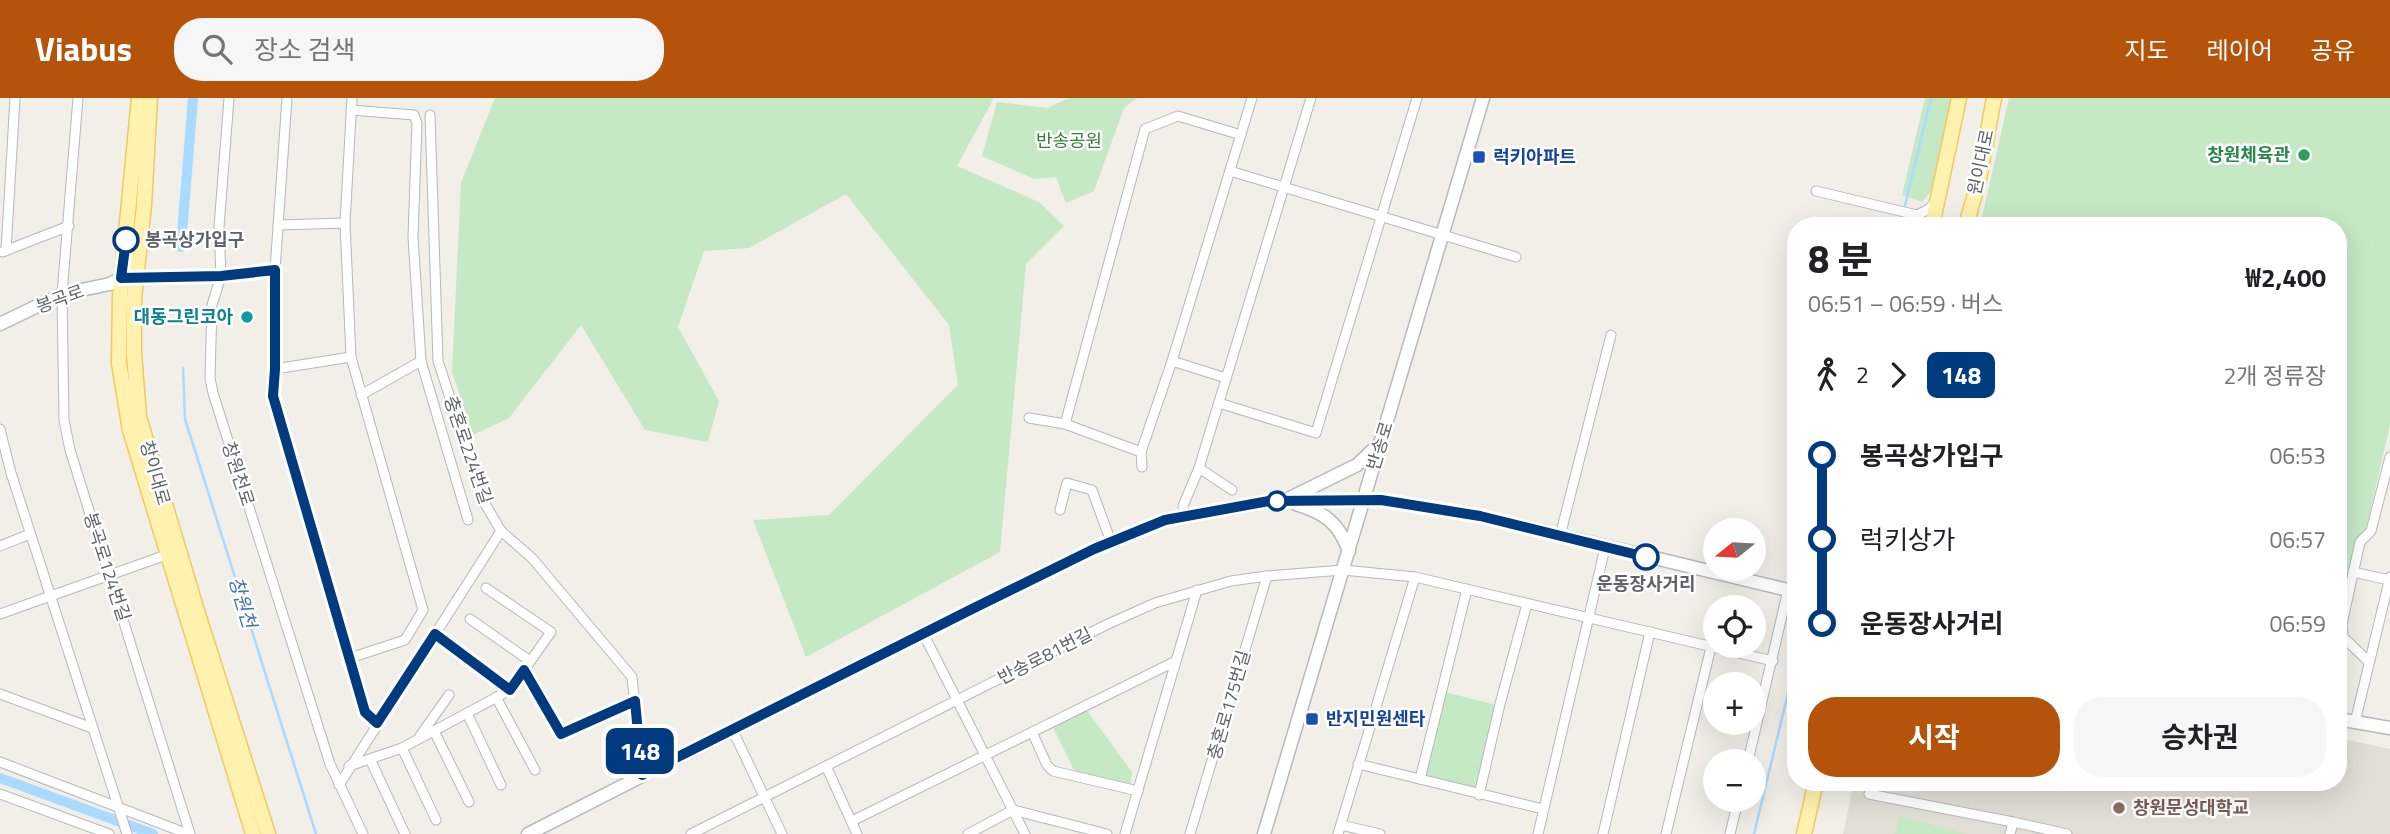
<!DOCTYPE html>
<html lang="ko">
<head>
<meta charset="utf-8">
<style>
  body { margin:0; font-family:"Titillium Web","Noto Sans KR",sans-serif; background:#f6f6f6; color:#202124; height:100vh; display:flex; flex-direction:column; font-size:26px; white-space:nowrap }
  * { box-sizing:border-box; margin:0 }
  p { font-size:23px; color:#757577 }
  .icon { flex:none; width:38px; height:38px; fill:none; stroke:currentColor; stroke-width:2; stroke-linecap:round; stroke-linejoin:round }
  .map { position:relative; flex:1; overflow:hidden }
  .side { position:absolute; left:1787px; top:119px; width:560px; height:574px; display:flex; flex-direction:column; background:#fff; border-radius:28px; box-shadow:0 7px 28px #0002 }
  .side>* { flex:none }
  .badge { padding:0 14px; border-radius:10px; font-size:24px; line-height:46px }
  .needle { width:46px; rotate:252deg }
  .tools { position:absolute; left:1703px; top:420px; display:grid; gap:14px }
  .tools a { display:grid; place-items:center; width:63px; height:63px; border-radius:50%; background:#fff; box-shadow:0 7px 28px #0002; font-size:35px }
  .map>.badge { position:absolute; translate:-50% -50%; box-shadow:0 0 0 4px #fff }
  .legs { display:flex; align-items:center; gap:10px; height:77px; padding:0 21px; font-size:23px }
  .legs p { margin-inline-start:auto }
  .head { display:flex; align-items:center; justify-content:space-between; height:119px; padding:0 21px }
  h1 { font-size:38px; font-weight:700; line-height:52px }
  .button { display:flex; gap:14px; margin-top:auto; padding:14px 21px }
  .button a { flex:1; height:80px; border-radius:28px; background:#b45309; color:#fff; font-size:28px; font-weight:700; line-height:80px; text-align:center }
  .button a+a { background:#f6f6f6; color:#202124 }
  ul { padding:0 21px; list-style:none }
  li { display:flex; align-items:center; gap:24px; height:84px; font-size:26px }
  li i { display:grid; place-items:center; width:10px; height:100%; margin:0 9px; background:currentColor }
  li i::after { content:''; width:18px; height:18px; margin:-9px; border:5px solid; border-radius:50%; background:#fff }
  li p { margin-inline-start:auto }
  li:first-child i { background:linear-gradient(#0000 50%,currentColor 0) }
  li:last-child i { background:linear-gradient(currentColor 50%,#0000 0) }
  header { display:flex; align-items:center; gap:42px; box-sizing:border-box; height:98px; padding:0 35px; background:#b45309; color:#fff }
  header strong { font-size:33px }
  nav { display:flex; gap:38px; margin-inline-start:auto; font-size:24px }
  .search { width:490px; height:63px; background:#f6f6f6; display:flex; align-items:center; gap:18px; box-sizing:border-box; padding:0 24px; border-radius:28px; color:#757577; font-size:26px }
  .map>svg:first-child { display:block }
  .education { fill:#e1ded6 }
  .green { fill:#c5e8c5 }
  .lines { fill:none; stroke-linecap:round; stroke-linejoin:round }
  .stream { stroke:#aadaff; stroke-width:2.5 }
  .canal { stroke:#aadaff; stroke-width:10 }
  .street-casing { stroke:#b5b8bc; stroke-width:11 }
  .secondary-casing { stroke:#b6babf; stroke-width:15 }
  .primary-casing { stroke:#f2c960; stroke-width:17 }
  .street { stroke:#fff; stroke-width:9 }
  .secondary { stroke:#fff; stroke-width:12 }
  .primary { stroke:#fff2af; stroke-width:14 }
  .line-1-casing { stroke:#fff; stroke-width:16 }
  .line-1 { stroke:#003b80; stroke-width:10 }
  .leisure-dot { fill:#2e9e5b; stroke:#fff; stroke-width:2.5 }
  .transit-dot { fill:#1a4fb4; stroke:#fff; stroke-width:2.5 }
  .stop-1-dot { fill:#fff; stroke:#003b80; stroke-width:3.5 }
  .culture-dot { fill:#0f9aa8; stroke:#fff; stroke-width:2.5 }
  .education-dot { fill:#8d6e63; stroke:#fff; stroke-width:2.5 }
  .labels { text-anchor:middle; stroke-width:5; stroke-linejoin:round; paint-order:stroke }
  .park-label { font-size:18px; fill:#348238; stroke:#fff }
  .leisure-label { font-size:18px; font-weight:bold; fill:#27864d; stroke:#fff; text-anchor:end }
  .transit-label { font-size:18px; font-weight:bold; fill:#164399; stroke:#fff; text-anchor:start }
  .street-label { font-size:18px; fill:#5f6368; stroke:#fff }
  .stop-label { font-size:18px; font-weight:bold; fill:#5f6368; stroke:#fff; text-anchor:start }
  .culture-label { font-size:18px; font-weight:bold; fill:#0d838f; stroke:#fff; text-anchor:end }
  .education-label { font-size:18px; font-weight:bold; fill:#785e54; stroke:#fff; text-anchor:start }
  .water-label { font-size:19px; font-style:italic; fill:#4174aa; stroke:#fff }
</style>
</head>
<body>
<header>
<strong>Viabus</strong>
<div class="search"><svg class="icon" aria-label="search" viewBox="0 0 24 24"><circle cx="10" cy="10" r="6"/><path d="M15 15l6 6"/></svg>장소 검색</div>
<nav><a>지도</a><a>레이어</a><a>공유</a></nav>
</header>
<div class="map">
<svg width="2390" height="736" viewBox="0 0 2390 736">
  <rect width="100%" height="100%" fill="#f1efe8"/>
  <polygon class="education" points="2338,640 2390,651 2390,736 1843,736 1854,684 2338,684"/>
  <g class="green">
    <polygon points="495,0 994,0 957,68 1039,104 1064,128 1026,166 1000,454 806,559 753,422 829,417 958,287 949,227 846,96 749,150 704,153 678,229 719,303 708,344 645,332 581,227 509,320 473,337 452,274 461,85"/>
    <polygon points="1069,0 1137,0 1124,10 1094,93 1066,105 1056,79 1034,81 982,58 997,4 1047,10"/>
    <polygon points="1925,0 1953,0 1931,93 1922,104 1902,97"/>
    <polygon points="2009,0 2390,0 2390,327 2338,552 2338,128 1980,128"/>
    <polygon points="1444,594 1497,607 1478,692 1424,679"/>
    <polygon points="1085,610 1132,674 1130,689 1076,676 1052,627"/>
    <polygon points="1899,719 1969,736 1895,736"/>
  </g>
  <g class="lines">
    <g class="stream">
      <polyline points="1900,128 1931,0"/>
      <polyline points="183,270 185,321 316,736"/>
      <polyline points="1754,736 1796,562"/>
    </g>
    <g class="canal">
      <polyline points="181,149 193,0"/>
      <polyline points="0,680 153,736"/>
    </g>
    <g class="street-casing">
      <g id="street">
        <polyline points="78,0 62,196 64,322 70,352 190,736"/>
        <polyline points="229,0 219,129 221,178 212,207 210,280 213,295 330,666 363,736"/>
        <polyline points="287,0 275,172 275,271 273,298 365,614 377,626"/>
        <polyline points="351,12 414,17 417,25 413,139 421,263"/>
        <polyline points="430,17 438,263 484,404 501,433 532,460 632,579 642,678"/>
        <polyline points="1230,73 1516,159"/>
        <polyline points="1816,93 1917,117 1929,111 1936,103"/>
        <polyline points="1917,117 1919,128"/>
        <polyline points="278,127 345,125"/>
        <polyline points="6,153 15,0"/>
        <polyline points="2,154 69,128"/>
        <polyline points="134,180 221,178 275,172"/>
        <polyline points="1172,263 1226,280"/>
        <polyline points="275,271 351,259"/>
        <polyline points="361,297 421,263 468,422"/>
        <polyline points="1219,305 1316,335 1417,0"/>
        <polyline points="1029,320 1065,326 1145,31 1178,18 1241,37"/>
        <polyline points="1065,326 1141,354"/>
        <polyline points="0,331 11,375 127,736"/>
        <polyline points="1142,369 1141,354 1172,263 1252,0"/>
        <polyline points="1199,370 1232,392"/>
        <polyline points="1183,408 1199,370 1311,0"/>
        <polyline points="1060,412 1067,385 1092,392 1111,444"/>
        <polyline points="1560,438 1611,237"/>
        <polyline points="0,448 30,436"/>
        <polyline points="2353,474 2389,482"/>
        <polyline points="0,516 166,457"/>
        <polyline points="470,521 530,563"/>
        <polyline points="923,535 1025,736"/>
        <polyline points="435,536 510,592"/>
        <polyline points="350,560 405,542 423,512 351,259 345,125 352,0"/>
        <polyline points="2369,564 2343,539 2342,526 2360,444 2371,433 2390,359"/>
        <polyline points="524,572 561,637 635,603"/>
        <polyline points="0,596 92,630"/>
        <polyline points="496,599 535,672"/>
        <polyline points="467,615 501,687"/>
        <polyline points="2355,624 2390,479"/>
        <polyline points="434,633 469,704"/>
        <polyline points="733,633 782,736"/>
        <polyline points="1032,634 1047,667 1053,673 1138,693"/>
        <polyline points="420,638 449,597"/>
        <polyline points="402,650 436,722"/>
        <polyline points="370,661 405,736"/>
        <polyline points="1748,663 1788,492"/>
        <polyline points="0,664 188,736"/>
        <polyline points="1358,666 1543,711"/>
        <polyline points="349,668 402,650 510,592 551,534 486,490"/>
        <polyline points="826,668 857,736"/>
        <polyline points="1420,681 1467,491"/>
        <polyline points="339,687 501,433"/>
        <polyline points="0,696 109,736"/>
        <polyline points="1869,696 2013,724"/>
        <polyline points="1479,697 1500,606 1527,506"/>
        <polyline points="852,723 1176,563"/>
        <polyline points="1341,727 1380,736"/>
        <polyline points="691,736 1108,526 1155,505 1231,483 1267,478 1343,472 1415,479 1773,563"/>
        <polyline points="968,736 1013,712 1107,736"/>
        <polyline points="1125,736 1197,492"/>
        <polyline points="1190,736 1267,478"/>
        <polyline points="1338,736 1415,479"/>
        <polyline points="1538,736 1605,450"/>
        <polyline points="1603,736 1650,534"/>
        <polyline points="1666,736 1711,549"/>
        <polyline points="1730,736 1738,702"/>
        <polyline points="2010,736 2013,724 2067,736"/>
      </g>
    </g>
    <g class="secondary-casing">
      <g id="secondary">
        <polyline points="0,226 62,196 110,186 121,180"/>
        <polyline points="1290,400 1357,367 1379,346"/>
        <path d="M 1296,406 C 1325,415 1338,424 1349,453"/>
        <polyline points="2338,621 2390,630"/>
        <polyline points="528,736 923,535 1094,451 1165,422 1269,403 1381,402 1480,418 1796,494"/>
        <polyline points="1264,736 1483,0"/>
      </g>
    </g>
    <g class="primary-casing">
      <g id="primary">
        <polyline points="139,0 120,198 119,265 130,332 253,736"/>
        <polyline points="150,0 144,107 134,200 134,256 139,319 197,513 268,736"/>
        <polyline points="1932,128 1959,0"/>
        <polyline points="1966,128 1979,81 1994,0"/>
        <polyline points="1804,736 1816,684"/>
      </g>
    </g>
    <use href="#street" class="street"/>
    <use href="#secondary" class="secondary"/>
    <use href="#primary" class="primary"/>
  </g>
  <g class="lines">
    <g class="line-1-casing">
      <polyline id="line-1" points="126,142 121,180 221,178 275,172 275,271 273,298 365,614 377,625 435,536 510,592 524,572 561,636 635,603 642,677 972,511 1094,451 1165,422 1269,403 1381,402 1480,418 1646,459"/>
    </g>
    <use href="#line-1" class="line-1"/>
  </g>
  <circle class="leisure-dot" cx="2304" cy="57" r="7"/>
  <g class="transit-dot">
    <rect x="1472" y="52" width="14" height="14" rx="3.5"/>
    <rect x="1305" y="614" width="14" height="14" rx="3.5"/>
  </g>
  <g class="stop-1-dot">
    <circle cx="126" cy="142" r="12"/>
    <circle cx="1277" cy="403" r="9"/>
    <circle cx="1646" cy="459" r="12"/>
  </g>
  <circle class="culture-dot" cx="247" cy="219" r="7"/>
  <circle class="education-dot" cx="2119" cy="710" r="7"/>
  <g class="labels">
    <g class="park-label">
      <text x="1069" y="49">반송공원</text>
    </g>
    <g class="leisure-label">
      <text x="2290" y="63">창원체육관</text>
    </g>
    <g class="transit-label">
      <text x="1493" y="65">럭키아파트</text>
      <text x="1326" y="627">반지민원센타</text>
    </g>
    <g class="street-label">
      <text transform="translate(1981 64) rotate(-78)" y="6">원이대로</text>
      <text transform="translate(60 201) rotate(-20)" y="6">봉곡로</text>
      <text transform="translate(1380 348) rotate(-73)" y="6">반송로</text>
      <text transform="translate(468 352) rotate(71)" y="6">충혼로224번길</text>
      <text transform="translate(155 375) rotate(74)" y="6">창이대로</text>
      <text transform="translate(238 376) rotate(72)" y="6">창원천로</text>
      <text transform="translate(107 469) rotate(72)" y="6">봉곡로124번길</text>
      <text transform="translate(1045 558) rotate(-27)" y="6">반송로81번길</text>
      <text transform="translate(1229 607) rotate(-74)" y="6">충혼로175번길</text>
    </g>
    <g class="stop-label">
      <text x="145" y="148">봉곡상가입구</text>
      <text x="1646" y="492" text-anchor="middle">운동장사거리</text>
    </g>
    <g class="culture-label">
      <text x="233" y="225">대동그린코아</text>
    </g>
    <g class="education-label">
      <text x="2133" y="716">창원문성대학교</text>
    </g>
    <g class="water-label">
      <text transform="translate(243 504) rotate(73)" y="7">창원천</text>
    </g>
  </g>
</svg>
<div class="tools">
<a><svg class="needle" viewBox="-14 -14 28 28"><path d="M0-13l5 13h-10z" fill="#e53935"/><path d="M0 13l5-13h-10z" fill="#757577"/></svg></a>
<a><svg class="icon" aria-label="locate" viewBox="0 0 24 24"><circle cx="12" cy="12" r="6"/><path d="M12 2v4M12 18v4M2 12h4M18 12h4"/></svg></a>
<a>+</a>
<a>−</a>
</div>
<b class="badge" style="left:640px;top:653px;background:#003b80;color:#fff">148</b>
<section class="side">
<div class="head"><div><h1>8 분</h1><p>06:51 – 06:59 · 버스</p></div><b>₩2,400</b></div>
<div class="legs"><svg class="icon" aria-label="walk" viewBox="0 0 24 24"><circle cx="13" cy="4" r="2"/><path d="M13 8l-2 6 4 7M11 14l-3 7M7 12l3-4h3l4 4"/></svg>2<svg class="icon" aria-label="forward" viewBox="0 0 24 24"><path d="M9 5l7 7-7 7"/></svg><b class="badge" style="background:#003b80;color:#fff">148</b><p>2개 정류장</p></div>
<ul>
<li><i style="color:#003b80"></i><b>봉곡상가입구</b><p>06:53</p></li>
<li><i style="color:#003b80"></i><span>럭키상가</span><p>06:57</p></li>
<li><i style="color:#003b80"></i><b>운동장사거리</b><p>06:59</p></li>
</ul>
<div class="button"><a>시작</a><a>승차권</a></div>
</section>
</div>
</body>
</html>
